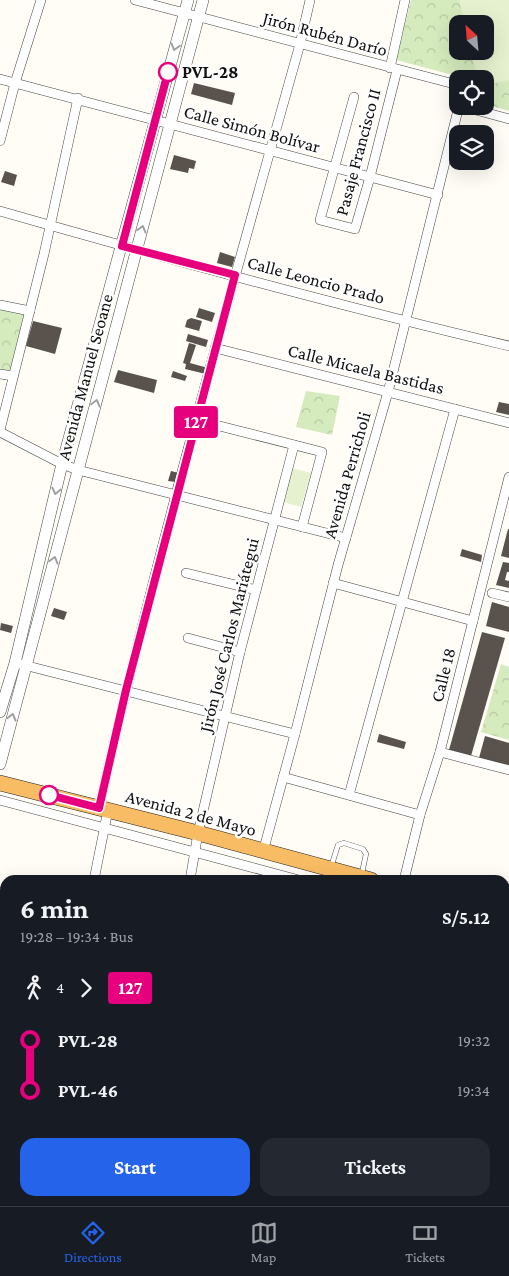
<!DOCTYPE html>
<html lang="en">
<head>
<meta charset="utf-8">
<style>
  body { margin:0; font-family:"Crimson Pro",serif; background:#242831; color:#f1f3f6; height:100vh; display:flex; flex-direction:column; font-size:19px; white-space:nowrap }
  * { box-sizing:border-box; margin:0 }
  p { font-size:16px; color:#9ea1a6 }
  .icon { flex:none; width:28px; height:28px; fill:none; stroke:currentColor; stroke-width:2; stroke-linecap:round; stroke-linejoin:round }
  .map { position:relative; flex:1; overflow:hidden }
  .sheet { position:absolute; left:0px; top:875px; width:510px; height:331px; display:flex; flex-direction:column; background:#171b24; border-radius:15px 15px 0 0; box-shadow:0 5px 20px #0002 }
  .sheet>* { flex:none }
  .badge { padding:0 10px; border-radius:4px; font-size:18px; line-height:32px }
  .needle { width:32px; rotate:334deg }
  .controls { position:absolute; left:449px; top:15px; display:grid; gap:10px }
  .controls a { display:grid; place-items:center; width:45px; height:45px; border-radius:10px; background:#171b24; box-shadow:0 5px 20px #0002; font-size:25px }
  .map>.badge { position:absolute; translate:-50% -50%; box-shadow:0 0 0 2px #fff }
  .legs { display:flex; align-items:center; gap:8px; height:55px; padding:0 20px; font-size:16px }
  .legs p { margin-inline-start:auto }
  .head { display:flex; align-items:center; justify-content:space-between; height:85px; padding:0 20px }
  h1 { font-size:28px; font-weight:700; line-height:38px }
  .primary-button { display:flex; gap:10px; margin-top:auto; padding:10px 20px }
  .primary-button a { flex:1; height:58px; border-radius:15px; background:#2563eb; color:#fff; font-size:20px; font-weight:700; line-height:58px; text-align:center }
  .primary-button a+a { background:#242831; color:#f1f3f6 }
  ul { padding:0 20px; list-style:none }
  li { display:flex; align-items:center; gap:18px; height:50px; font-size:19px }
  li i { display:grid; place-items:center; width:8px; height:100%; margin:0 6px; background:currentColor }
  li i::after { content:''; width:12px; height:12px; margin:-6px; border:4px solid; border-radius:50%; background:#171b24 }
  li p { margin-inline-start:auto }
  li:first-child i { background:linear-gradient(#0000 50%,currentColor 0) }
  li:last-child i { background:linear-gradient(currentColor 50%,#0000 0) }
  .tab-bar { display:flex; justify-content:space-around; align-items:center; height:70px; border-top:1px solid #363941; background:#171b24; font-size:14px; color:#9ea1a6 }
  .tab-bar a { display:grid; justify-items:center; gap:2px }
  .tab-bar .on { color:#2563eb }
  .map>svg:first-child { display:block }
  .park { fill:url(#park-crowns); fill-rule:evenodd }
  .pitch { fill:#e6f2cf }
  .building { fill:#5a524d }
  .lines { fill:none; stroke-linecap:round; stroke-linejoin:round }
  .service-casing { stroke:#444; stroke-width:5.5 }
  .minor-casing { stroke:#444; stroke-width:10 }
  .tertiary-casing { stroke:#444; stroke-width:12 }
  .trunk-casing { stroke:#222; stroke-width:16 }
  .service { stroke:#fff; stroke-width:4.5 }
  .minor { stroke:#fff; stroke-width:9 }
  .tertiary { stroke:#fff; stroke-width:11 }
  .trunk { stroke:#f7bc64; stroke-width:15 }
  .oneway { stroke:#a0a0a0 }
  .line-1-casing { stroke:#fff; stroke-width:11 }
  .line-1 { stroke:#e6007e; stroke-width:8 }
  .stop-1-dot { fill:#fff; stroke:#e6007e; stroke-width:2.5 }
  .labels { text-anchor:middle; stroke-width:5; stroke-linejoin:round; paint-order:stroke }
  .street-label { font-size:18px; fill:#111; stroke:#fff }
  .stop-label { font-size:18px; font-weight:bold; fill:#111; stroke:#fff; text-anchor:start }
</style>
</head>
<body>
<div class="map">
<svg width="509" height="1206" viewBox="0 0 509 1206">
  <defs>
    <pattern id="park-crowns" width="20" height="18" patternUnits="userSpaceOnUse" patternTransform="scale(1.25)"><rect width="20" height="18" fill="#d5ebbd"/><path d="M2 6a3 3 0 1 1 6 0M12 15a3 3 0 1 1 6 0" fill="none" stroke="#b6c8a1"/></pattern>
  </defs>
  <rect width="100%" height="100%" fill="#fffdf5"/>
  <g class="park">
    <path d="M 411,0 L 509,0 L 509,111 L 485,104 L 485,79 L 468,79 L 396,60 ZM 458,24 L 485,24 L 485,51 L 458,51 Z"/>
    <polygon points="0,306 29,311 12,373 0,372"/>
    <polygon points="306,391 340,396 332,435 296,427"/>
    <polygon points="501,664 509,667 509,740 481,732"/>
    <polygon points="505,1197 509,1198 509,1206 413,1206 414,1201 505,1201"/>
  </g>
  <g class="pitch">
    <polygon points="459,0 509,0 509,80 485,85 485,79 478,79 471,51 485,51 485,24 465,24"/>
    <polygon points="292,468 311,473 301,507 283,502"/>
  </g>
  <g class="building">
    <polygon points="194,83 235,93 232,105 191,94"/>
    <polygon points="174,155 196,161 194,169 189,168 188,173 170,169"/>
    <polygon points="5,171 17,175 14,186 1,182"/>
    <polygon points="220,252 235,257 232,267 217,263"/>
    <polygon points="199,308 215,313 212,322 196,317"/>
    <polygon points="191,318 202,321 199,331 185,327 187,320"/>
    <polygon points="33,321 62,328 55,354 26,346"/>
    <polygon points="188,334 208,340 206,347 186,341"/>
    <polygon points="189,343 196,345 190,363 208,368 206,374 185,369 186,364 183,363"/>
    <polygon points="118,370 157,380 154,393 114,382"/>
    <polygon points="173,371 187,376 185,381 171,377"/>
    <polygon points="499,402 509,404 509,415 496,412"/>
    <polygon points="179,404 186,406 185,408 196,411 195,416 177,411"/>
    <polygon points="171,471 179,473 176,482 168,481"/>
    <polygon points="508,529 509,529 509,558 501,556"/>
    <polygon points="462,549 482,555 481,562 460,556"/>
    <polygon points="503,562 509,563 509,572 507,572 505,580 509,581 509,588 496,585"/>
    <polygon points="492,602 509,607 509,632 486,626"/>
    <polygon points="54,608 67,612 64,620 51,616"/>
    <polygon points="1,623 13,626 11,633 0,630"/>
    <polygon points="482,632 505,638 471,756 449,750"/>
    <polygon points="379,734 406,742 404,749 377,742"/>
    <polygon points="485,736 509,743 509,766 479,758"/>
    <polygon points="28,1201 44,1201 43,1206 26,1206"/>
  </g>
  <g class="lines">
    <g class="service-casing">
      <polyline id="service" points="331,867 338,845 344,843 363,849 366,854 362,873"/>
    </g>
    <g class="minor-casing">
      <g id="minor">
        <polyline points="135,0 458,85"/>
        <polyline points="390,68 405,0"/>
        <polyline points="0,79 438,195"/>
        <polyline points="354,97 320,220 355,229 370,177 397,70"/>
        <polyline points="461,106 509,119"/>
        <polyline points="0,141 15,83 41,0"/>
        <path d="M 0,211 C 168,259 339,306 509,346"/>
        <polyline points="0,305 30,311"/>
        <polyline points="215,348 509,423"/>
        <polyline points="0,374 13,376"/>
        <polyline points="196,420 322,452 302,527"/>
        <polyline points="0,430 44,254 78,98"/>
        <polyline points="0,432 62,464 78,470 346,538"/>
        <polyline points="186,573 256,590"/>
        <polyline points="333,583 473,621"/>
        <polyline points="492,593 509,597"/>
        <polyline points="188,638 240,652"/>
        <polyline points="20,664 295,734"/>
        <polyline points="440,752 509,770"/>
        <polyline points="283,777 420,815"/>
        <polyline points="349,795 455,409"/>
        <polyline points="0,800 299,880"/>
        <path d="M 99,807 C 157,551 229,297 300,44 L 310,0"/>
        <polyline points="263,852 295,734 338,565 388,392 459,106"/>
        <polyline points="94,880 108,810"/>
        <polyline points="190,880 198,833 240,652 294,445"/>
        <polyline points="404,880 420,815 440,752 509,477"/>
        <polyline points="0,892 5,894"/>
        <polyline points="505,930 509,931"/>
        <polyline points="0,950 5,952"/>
        <polyline points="505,1015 509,1016"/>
        <polyline points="505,1087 509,1088"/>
        <polyline points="505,1193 509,1194"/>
        <polyline points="18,1206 20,1201"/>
        <polyline points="121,1206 122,1201"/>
        <polyline points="224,1206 225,1201"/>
        <polyline points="327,1206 328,1201"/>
        <polyline points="406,1206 408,1201"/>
      </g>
    </g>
    <g class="tertiary-casing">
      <g id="tertiary">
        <polyline points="0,712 15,663 62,464 188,0"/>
        <polyline points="0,764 203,0"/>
        <polyline points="0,1155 5,1156"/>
        <polyline points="0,1167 5,1168"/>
        <polyline points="129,1201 147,1206"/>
        <polyline points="175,1201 194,1206"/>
      </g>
    </g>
    <g class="trunk-casing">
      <g id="trunk">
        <polyline points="0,783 198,833 371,880"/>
        <polyline points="505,915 509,916"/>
      </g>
    </g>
    <use href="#service" class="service"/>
    <use href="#minor" class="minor"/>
    <use href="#tertiary" class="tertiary"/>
    <use href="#trunk" class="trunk"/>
  </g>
  <defs><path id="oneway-chevron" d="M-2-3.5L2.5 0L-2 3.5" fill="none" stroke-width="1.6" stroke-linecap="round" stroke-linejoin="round" transform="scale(1.25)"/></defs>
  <g class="oneway">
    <use href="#oneway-chevron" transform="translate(175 47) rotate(105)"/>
    <use href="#oneway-chevron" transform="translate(142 229) rotate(-75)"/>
    <use href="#oneway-chevron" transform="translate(96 403) rotate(-75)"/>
    <use href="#oneway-chevron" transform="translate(56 491) rotate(103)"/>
    <use href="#oneway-chevron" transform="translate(54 560) rotate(-75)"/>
    <use href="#oneway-chevron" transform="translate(12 717) rotate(-75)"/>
  </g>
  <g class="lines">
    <g class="line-1-casing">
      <polyline id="line-1" points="49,795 99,808 126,690 235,275 122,246 168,72"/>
    </g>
    <use href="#line-1" class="line-1"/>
  </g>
  <g class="stop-1-dot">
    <circle cx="168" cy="72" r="9"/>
    <circle cx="49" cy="795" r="9"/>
  </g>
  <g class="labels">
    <g class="street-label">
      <text transform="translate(325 34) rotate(15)" y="6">Jirón Rubén Darío</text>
      <text transform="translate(252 129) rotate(15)" y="6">Calle Simón Bolívar</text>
      <text transform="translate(358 152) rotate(-75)" y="6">Pasaje Francisco II</text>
      <text transform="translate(316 280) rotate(15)" y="6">Calle Leoncio Prado</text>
      <text transform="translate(366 369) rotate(14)" y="6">Calle Micaela Bastidas</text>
      <text transform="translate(85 377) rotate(-75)" y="6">Avenida Manuel Seoane</text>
      <text transform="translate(347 475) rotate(-74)" y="6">Avenida Perricholi</text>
      <text transform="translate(229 635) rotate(-76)" y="6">Jirón José Carlos Mariátegui</text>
      <text transform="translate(443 675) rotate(-76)" y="6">Calle 18</text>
      <text transform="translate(191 813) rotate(15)" y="6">Avenida 2 de Mayo</text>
    </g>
    <g class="stop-label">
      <text x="182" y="78">PVL-28</text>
    </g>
  </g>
</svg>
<div class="controls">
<a><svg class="needle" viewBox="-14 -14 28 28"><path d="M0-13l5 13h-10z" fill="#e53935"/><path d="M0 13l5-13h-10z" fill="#9ea1a6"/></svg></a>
<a><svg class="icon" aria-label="locate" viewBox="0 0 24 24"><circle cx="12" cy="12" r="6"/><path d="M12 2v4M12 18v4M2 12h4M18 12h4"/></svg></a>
<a><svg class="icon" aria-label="layers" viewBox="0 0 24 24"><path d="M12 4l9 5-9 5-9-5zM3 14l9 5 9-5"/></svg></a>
</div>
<b class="badge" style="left:196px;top:422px;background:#e6007e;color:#fff">127</b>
<section class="sheet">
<div class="head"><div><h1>6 min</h1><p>19:28 – 19:34 · Bus</p></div><b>S/5.12</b></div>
<div class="legs"><svg class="icon" aria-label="walk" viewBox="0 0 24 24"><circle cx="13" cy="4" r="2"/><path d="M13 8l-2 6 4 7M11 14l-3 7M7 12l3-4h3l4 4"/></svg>4<svg class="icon" aria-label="forward" viewBox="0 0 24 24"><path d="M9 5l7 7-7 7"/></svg><b class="badge" style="background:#e6007e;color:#fff">127</b></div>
<ul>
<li><i style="color:#e6007e"></i><b>PVL-28</b><p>19:32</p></li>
<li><i style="color:#e6007e"></i><b>PVL-46</b><p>19:34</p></li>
</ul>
<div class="primary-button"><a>Start</a><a>Tickets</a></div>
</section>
</div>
<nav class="tab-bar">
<a class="on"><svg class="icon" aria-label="directions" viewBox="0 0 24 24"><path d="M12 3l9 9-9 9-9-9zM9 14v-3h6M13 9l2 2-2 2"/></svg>Directions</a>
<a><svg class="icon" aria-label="map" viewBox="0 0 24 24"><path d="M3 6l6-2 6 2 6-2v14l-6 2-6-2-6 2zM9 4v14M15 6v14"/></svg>Map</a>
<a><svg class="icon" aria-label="tickets" viewBox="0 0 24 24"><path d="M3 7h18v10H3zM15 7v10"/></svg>Tickets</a>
</nav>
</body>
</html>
